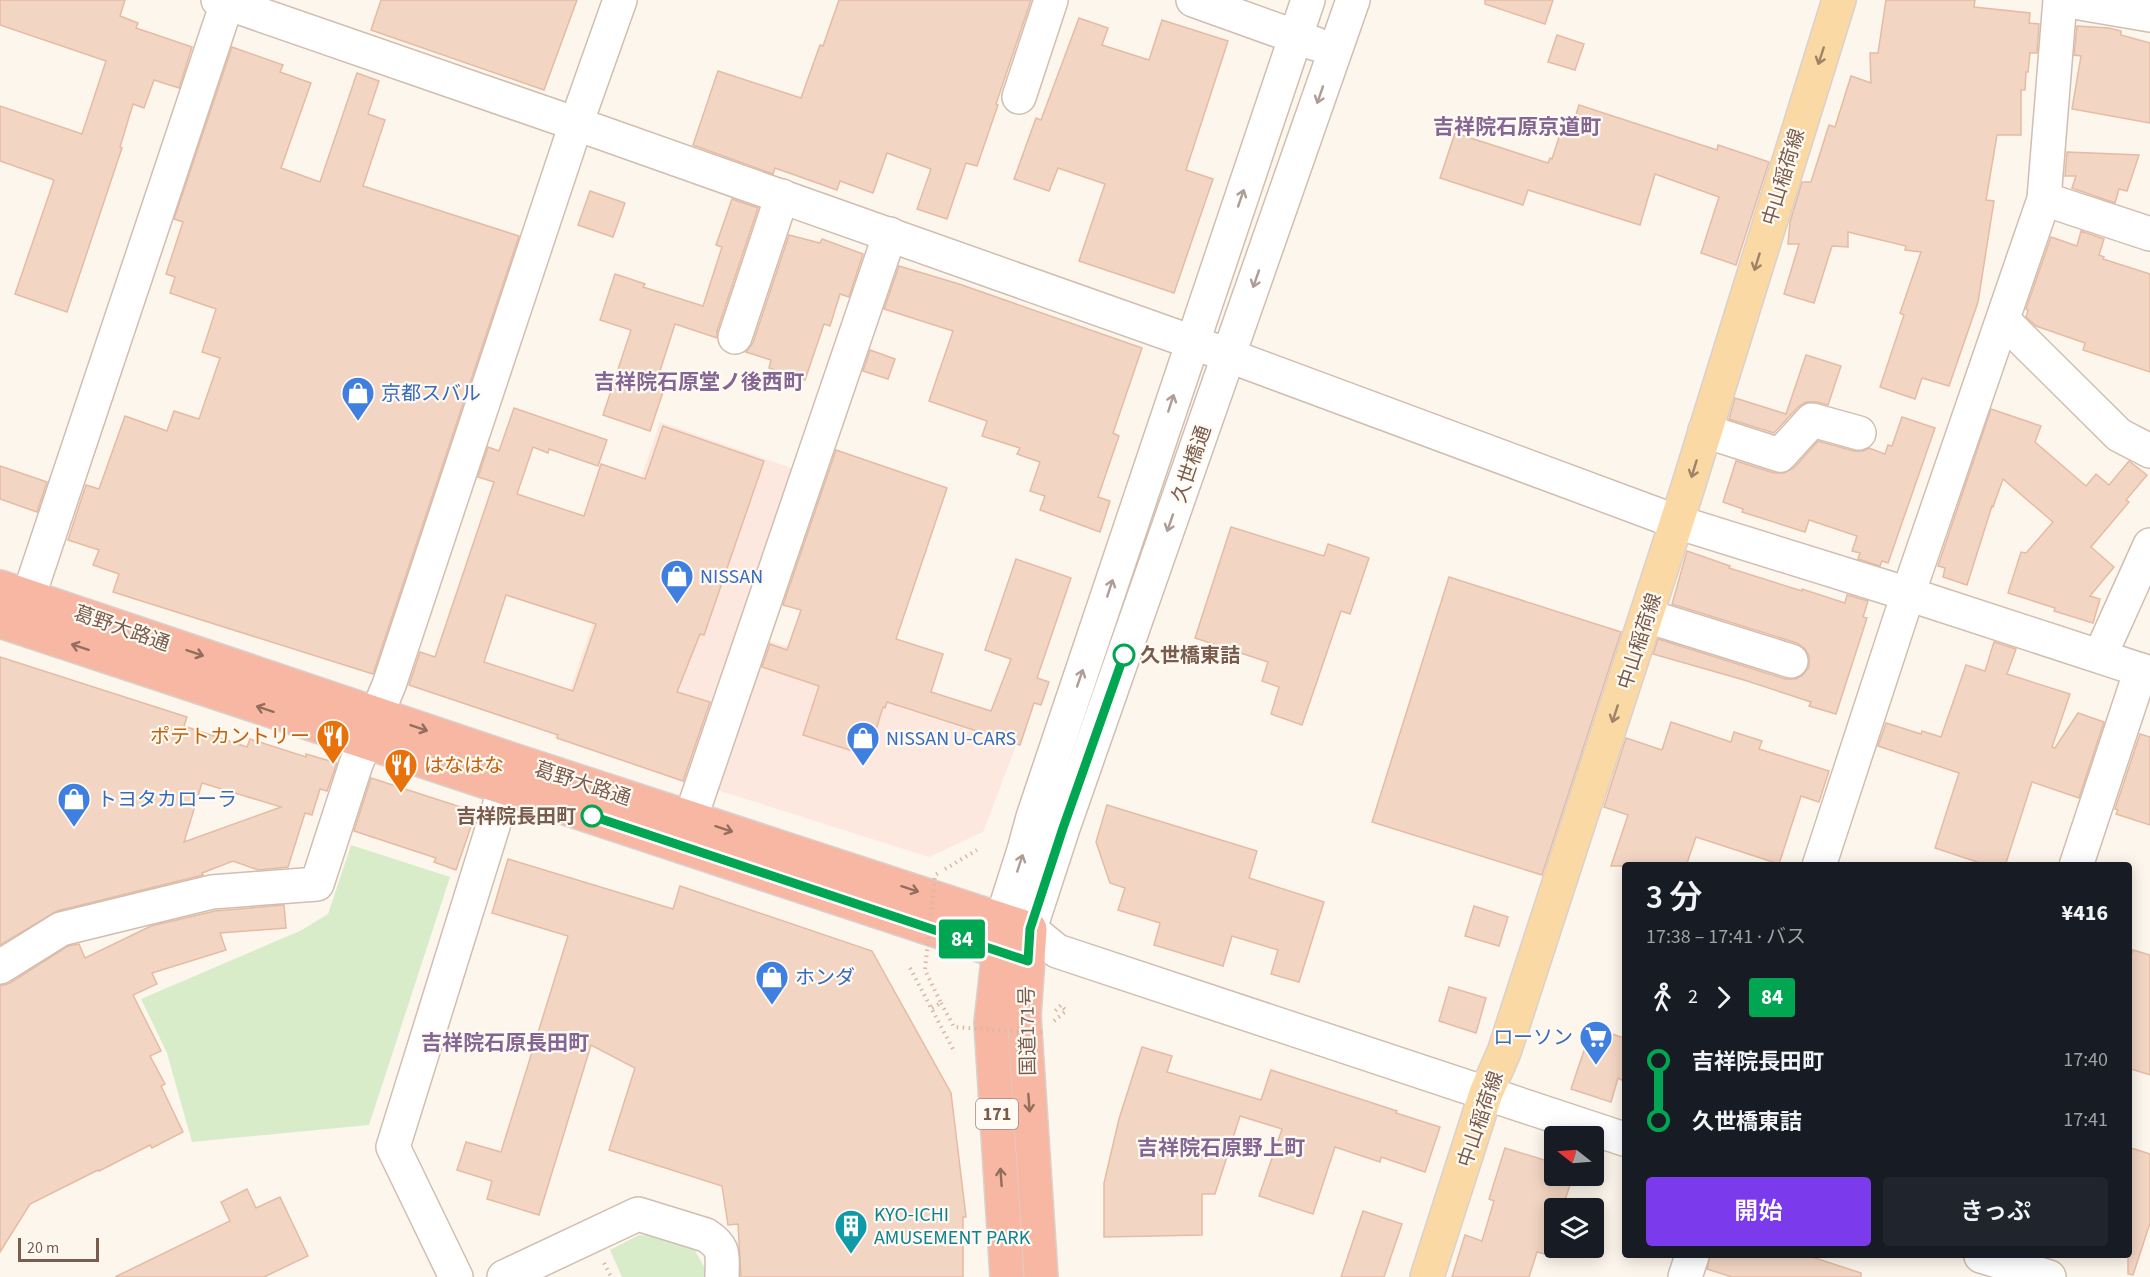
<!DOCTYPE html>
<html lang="ja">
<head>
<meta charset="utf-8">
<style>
  body { margin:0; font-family:"Source Sans 3","Noto Sans JP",sans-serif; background:#20242c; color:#f1f3f6; height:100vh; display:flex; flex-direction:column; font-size:22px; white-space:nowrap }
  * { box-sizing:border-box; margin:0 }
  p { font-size:20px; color:#9ea1a6 }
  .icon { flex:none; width:33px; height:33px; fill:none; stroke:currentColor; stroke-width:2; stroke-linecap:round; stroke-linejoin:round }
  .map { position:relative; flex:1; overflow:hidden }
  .side { position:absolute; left:1622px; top:862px; width:510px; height:396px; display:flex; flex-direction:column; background:#171b24; border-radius:6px; box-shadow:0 3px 15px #0003 }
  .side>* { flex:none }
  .badge { padding:0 12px; border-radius:4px; font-size:21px; line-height:39px }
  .needle { width:39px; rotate:287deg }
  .tools { position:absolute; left:1544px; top:1126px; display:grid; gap:12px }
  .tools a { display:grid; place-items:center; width:60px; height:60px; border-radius:6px; background:#171b24; box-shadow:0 3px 15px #0003; font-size:30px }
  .scale { position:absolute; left:18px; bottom:15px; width:81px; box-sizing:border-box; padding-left:6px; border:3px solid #7a5c4d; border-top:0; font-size:16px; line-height:21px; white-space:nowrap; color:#7a5c4d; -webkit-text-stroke:4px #fffaf3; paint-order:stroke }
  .map>.badge { position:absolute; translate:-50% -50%; box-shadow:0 0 0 3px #fff }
  .legs { display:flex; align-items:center; gap:9px; height:66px; padding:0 24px; font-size:20px }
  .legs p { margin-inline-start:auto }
  .headline { display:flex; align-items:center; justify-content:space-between; height:102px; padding:0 24px }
  h1 { font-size:33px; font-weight:600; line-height:45px }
  .action { display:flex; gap:12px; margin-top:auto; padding:12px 24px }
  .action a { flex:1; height:69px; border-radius:6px; background:#7c3aed; color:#fff; font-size:24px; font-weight:600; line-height:69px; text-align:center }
  .action a+a { background:#20242c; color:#f1f3f6 }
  ul { padding:0 24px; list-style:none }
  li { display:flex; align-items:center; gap:21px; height:60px; font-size:22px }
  li i { display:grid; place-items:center; width:9px; height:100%; margin:0 8px; background:currentColor }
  li i::after { content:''; width:15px; height:15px; margin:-8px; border:4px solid; border-radius:50%; background:#171b24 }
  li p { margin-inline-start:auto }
  li:first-child i { background:linear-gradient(#0000 50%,currentColor 0) }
  li:last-child i { background:linear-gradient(currentColor 50%,#0000 0) }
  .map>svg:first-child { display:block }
  .commercial { fill:#fde8e0 }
  .green { fill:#d8ecc9 }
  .building { fill:#f3d5c3; stroke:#e6bba3; stroke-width:1.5; fill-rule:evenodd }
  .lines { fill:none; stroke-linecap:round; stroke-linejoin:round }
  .minor-casing { stroke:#d1beb0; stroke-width:36 }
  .major-casing { stroke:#dad1cd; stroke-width:36 }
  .highway-casing { stroke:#dad1cd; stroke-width:36 }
  .path { stroke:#d9b8a5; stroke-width:4; stroke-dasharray:1.5 4.5; stroke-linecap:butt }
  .minor { stroke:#fff; stroke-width:33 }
  .major { stroke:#fbd9a5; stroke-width:33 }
  .highway { stroke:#f7b7a3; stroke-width:33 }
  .path-bridge { stroke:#d9b8a5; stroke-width:4; stroke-dasharray:1.5 4.5; stroke-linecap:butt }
  .oneway { stroke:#a18267 }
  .oneway2 { stroke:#af9d94 }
  .oneway3 { stroke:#936e5e }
  .line-1-casing { stroke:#fff; stroke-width:14 }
  .line-1 { stroke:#00a651; stroke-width:9 }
  .stop-1-dot { fill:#fff; stroke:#00a651; stroke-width:3 }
  .labels { text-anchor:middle; stroke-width:4.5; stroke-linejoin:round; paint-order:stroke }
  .shield { fill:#fffaf3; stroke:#a28b7f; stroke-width:1.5 }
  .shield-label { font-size:18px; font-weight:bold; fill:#7a5c4d }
  .street-label { font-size:20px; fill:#7a5c4d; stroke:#fffaf3 }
  .shop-label { font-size:20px; fill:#366cbe; stroke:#fffaf3; text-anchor:start }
  .stop-label { font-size:20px; font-weight:bold; fill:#7a5c4d; stroke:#fffaf3; text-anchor:start }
  .food-label { font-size:20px; fill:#c56008; stroke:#fffaf3; text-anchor:end }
  .culture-label { font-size:20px; fill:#0d838f; stroke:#fffaf3; text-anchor:start }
  .neighbourhood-label { font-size:21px; font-weight:bold; fill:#846695; stroke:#fffaf3 }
</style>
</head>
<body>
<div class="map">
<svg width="2150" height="1277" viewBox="0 0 2150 1277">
  <rect width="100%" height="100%" fill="#fdf6ec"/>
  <g class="commercial">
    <polygon points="660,422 800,471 693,785 554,738"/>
    <polygon points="761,638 904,686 898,707 1016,746 983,832 929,857 711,788"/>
  </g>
  <g class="green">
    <polygon points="351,845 450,877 369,1125 192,1142 167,1053 141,999 302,930 328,914"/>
    <polygon points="639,1235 661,1236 693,1247 706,1270 705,1277 622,1277 610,1250"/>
  </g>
  <g class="building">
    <polygon points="0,0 125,0 120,16 138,23 136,28 192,47 179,88 154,80 144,108 133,104 120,147 122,148 67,312 15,294 54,180 0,161 0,106 82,134 106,61 0,25"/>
    <polygon points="381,0 577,0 544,90 371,30"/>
    <polygon points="839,0 1031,0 996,104 998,105 977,166 966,163 947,219 917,209 931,169 887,153 873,193 840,181 837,190 775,168 773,174 693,145 718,71 801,98 820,45 823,46"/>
    <polygon points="1485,0 1553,0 1545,24 1485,4"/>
    <polygon points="1886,0 1975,0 1974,7 2030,13 2029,23 2039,24 2037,53 2030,53 2028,72 2026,72 2025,90 2021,90 2021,135 1997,135 1986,200 1994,201 1978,302 1949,386 1922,378 1915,399 1880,387 1904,315 1900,313 1921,252 1905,250 1906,246 1848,232 1848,247 1832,246 1814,303 1784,294 1799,244 1788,244 1790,222 1802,182 1811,182 1829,125 1835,127 1851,76 1871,83 1870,53 1878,53"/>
    <polygon points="1079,18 1108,28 1102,45 1149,60 1162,20 1228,41 1186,170 1213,179 1174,293 1079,261 1105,184 1058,168 1049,191 1014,179 1036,118 1041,120"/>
    <polygon points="2077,26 2109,28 2121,31 2121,35 2150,43 2150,123 2072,109 2081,56 2074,55"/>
    <polygon points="1557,35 1584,44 1575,70 1548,62"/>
    <polygon points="232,47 283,65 280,72 311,83 281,168 320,182 357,73 379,81 368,114 385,120 363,186 519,236 373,674 113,592 119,574 93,565 99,550 68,540 86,485 99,489 125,416 167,431 174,411 199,419 220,358 202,352 216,309 170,293 175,277 166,274 183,222 174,219"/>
    <polygon points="1579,105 1717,150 1718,145 1769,162 1736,265 1701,253 1719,197 1655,174 1640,225 1528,190 1523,205 1440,178 1455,133 1548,163 1550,158 1552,159 1563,125 1572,128"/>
    <polygon points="2067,152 2139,155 2127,191 2119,189 2115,203 2072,188 2076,176 2065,176"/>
    <polygon points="590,191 625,203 613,237 578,225"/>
    <polygon points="732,199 758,208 717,331 717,338 675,324 657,380 666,383 650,431 603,415 631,330 600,320 615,274 645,284 643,287 703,306 722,247 716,245"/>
    <polygon points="2081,231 2104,239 2099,255 2104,257 2103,259 2150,274 2150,372 2083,350 2085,343 2036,326 2026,317 2028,310 2026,309 2051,237 2077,246"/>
    <polygon points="789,235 820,243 822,239 863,254 849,297 840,294 830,326 824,324 805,380 769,368 771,360 746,352 753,343"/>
    <polygon points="899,266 959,284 1142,348 1113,433 1119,436 1098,497 1110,501 1100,532 1040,510 1045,496 1030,491 1040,462 1017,454 1020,448 982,436 987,421 929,401 953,331 884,309"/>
    <polygon points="870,350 895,359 888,379 863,371"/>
    <polygon points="1806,355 1841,366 1828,405 1817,402 1806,402 1798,407 1774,433 1729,419 1735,398 1786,414"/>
    <path d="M 514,408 L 607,440 L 598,466 L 549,449 L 548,453 L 533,447 L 517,494 L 584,516 L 601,464 L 645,479 L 663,426 L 764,461 L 704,635 L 700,634 L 677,692 L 710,702 L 683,781 L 557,738 L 558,735 L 409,685 L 420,652 L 435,657 L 494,482 L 478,477 L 488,447 L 499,451 ZM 506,595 L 596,624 L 573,691 L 484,662 Z"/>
    <polygon points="1991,409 2041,426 2035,442 2086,486 2096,474 2109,485 2129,461 2147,475 2126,500 2129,502 2091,547 2114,567 2090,596 2100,599 2093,623 2054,611 2055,608 2008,593 2021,552 2026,553 2053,522 2003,479 1993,507 1992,506 1967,585 1943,577 1945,568 1938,566"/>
    <polygon points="1902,417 1935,428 1888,563 1882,561 1880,566 1858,559 1860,553 1852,551 1857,536 1809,520 1805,532 1742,512 1743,509 1723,502 1736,461 1774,473 1784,473 1794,468 1818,441 1854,451 1863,451 1869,448 1885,454 1888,445 1892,446"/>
    <polygon points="836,450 947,488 896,639 943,654 931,692 991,711 1011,659 985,650 1016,559 1071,578 1037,678 1049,682 1041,705 1034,703 1020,745 887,702 885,708 883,707 868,756 803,735 819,686 762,667 770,644 787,650 801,610 783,605"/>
    <polygon points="0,466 47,482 37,512 0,499"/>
    <polygon points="1231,527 1324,556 1328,544 1369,558 1350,614 1341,611 1302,725 1271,714 1279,687 1262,681 1268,662 1195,638"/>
    <polygon points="1687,551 1730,566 1729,568 1802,591 1802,589 1845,603 1847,595 1868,601 1863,617 1867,618 1836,714 1809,706 1811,702 1744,680 1653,654 1658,639 1785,679 1796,679 1803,675 1809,667 1809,656 1805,649 1797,643 1672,604"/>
    <polygon points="1449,577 1621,632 1542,875 1372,822"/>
    <polygon points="1994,642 2016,649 2007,674 2070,694 2052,747 2055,748 2078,713 2104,722 2079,798 2032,782 2005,866 1989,866 1935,848 1959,773 1878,746 1886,723 1921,734 1922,731 1941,737 1966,665 1985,671"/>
    <path d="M 0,657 L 187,717 L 184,726 L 247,747 L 250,739 L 306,757 L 306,754 L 337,763 L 327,791 L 320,789 L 312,815 L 305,813 L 288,867 L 258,870 L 233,861 L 202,873 L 203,875 L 57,911 L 0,945 ZM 202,783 L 281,807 L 184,842 Z"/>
    <polygon points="1671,722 1731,742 1734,732 1762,741 1759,749 1829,771 1819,802 1801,796 1779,864 1696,837 1686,866 1611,866 1628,815 1604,807 1626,738 1662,750"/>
    <polygon points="2140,734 2150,737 2150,825 2116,814 2118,810 2115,809"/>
    <polygon points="371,778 476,812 456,870 434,862 436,858 354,831"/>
    <polygon points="1107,805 1257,851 1249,878 1324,902 1299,982 1271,974 1278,950 1232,936 1223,966 1154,945 1160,923 1118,910 1125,888 1110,883 1096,842"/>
    <polygon points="508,859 673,909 680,886 872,951 951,1093 966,1217 963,1217 963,1277 741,1277 738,1224 728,1225 722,1186 609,1150 635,1068 591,1045 539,1215 487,1199 492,1181 457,1170 466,1142 501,1152 568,936 492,913"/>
    <polygon points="284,905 286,928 220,933 226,950 152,973 157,984 133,995 161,1051 150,1056 165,1084 161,1086 183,1132 152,1148 150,1145 99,1171 98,1170 30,1204 0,1252 0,986 10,983 68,946 79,944 85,958 151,926 215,911"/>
    <polygon points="1474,906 1508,917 1499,946 1465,936"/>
    <polygon points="2133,950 2150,955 2150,1075 2128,1068 2128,964"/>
    <polygon points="1449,987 1486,998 1476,1033 1439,1021"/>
    <polygon points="1592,1027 1624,1038 1624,1081 1618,1078 1611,1102 1571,1089"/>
    <polygon points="1142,1047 1172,1056 1167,1072 1261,1100 1271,1070 1397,1111 1396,1113 1440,1127 1425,1172 1381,1157 1380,1162 1335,1147 1313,1214 1259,1196 1282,1129 1240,1116 1215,1194 1202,1194 1202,1235 1104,1237 1104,1183 1119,1119"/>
    <polygon points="2128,1147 2150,1154 2150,1223 2133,1275 2128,1274"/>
    <polygon points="1505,1148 1554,1163 1554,1176 1573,1176 1562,1209 1554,1209 1554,1226 1545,1254 1537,1252 1529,1277 1452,1277 1465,1235 1482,1241 1494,1201 1489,1199"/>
    <polygon points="247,1189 256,1208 280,1197 308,1256 264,1277 115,1277 230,1221 221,1202"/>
    <polygon points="1363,1211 1402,1224 1384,1277 1341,1277"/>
    <polygon points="1710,1256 1809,1256 1861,1273 1861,1277 1732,1277 1707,1269"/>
  </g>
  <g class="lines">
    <g class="minor-casing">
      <g id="minor">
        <polyline points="218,0 605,134 1192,342 1677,522 1908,594 2150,673"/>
        <polyline points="1193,0 1316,44"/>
        <polyline points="1353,0 1063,828 1030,929 1057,951 1624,1139"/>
        <polyline points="2062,0 2150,15"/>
        <polyline points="1019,97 1051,0"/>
        <polyline points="2044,199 2150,234"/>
        <polyline points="2003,320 2119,435 2150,451"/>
        <polyline points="735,337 782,196"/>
        <polyline points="1705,431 1780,455 1812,420 1859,433"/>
        <polyline points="1647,616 1791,661"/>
        <polyline points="20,622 228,0"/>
        <polyline points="2100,656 2150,545"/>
        <polyline points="681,846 890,234"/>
        <polyline points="1819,866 1908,594 2044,199 2060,0"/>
        <polyline points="2076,866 2141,670"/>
        <polyline points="1002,919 1024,850 1033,817 1308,0"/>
        <polyline points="0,967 61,929 212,892 317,884 356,764 389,685 576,124 620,0"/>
        <polyline points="1981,1256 2049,1277"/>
        <polyline points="456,1277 393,1147 513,762"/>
        <path d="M 504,1277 L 638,1214 L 706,1235 C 726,1248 722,1255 722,1277"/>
        <polyline points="1685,1277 1692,1256"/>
      </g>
    </g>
    <g class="major-casing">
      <polyline id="major" points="1427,1277 1486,1093 1504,1052 1687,490 1839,0"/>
    </g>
    <g class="highway-casing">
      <g id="highway">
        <polyline points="0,587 513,760 1030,929 1024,1016 1041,1277"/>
        <polyline points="0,621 1028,961"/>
        <polyline points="1001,932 991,1023 1007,1277"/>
      </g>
    </g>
    <g class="path">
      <polyline points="945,869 977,850"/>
      <polyline points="910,968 955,1053"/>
      <polyline points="1054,1021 1066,1011 1061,1005 1055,1011"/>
      <polyline points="604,1263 611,1277"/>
    </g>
    <use href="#minor" class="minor"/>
    <use href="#major" class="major"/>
    <use href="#highway" class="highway"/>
    <g class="path-bridge">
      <polyline points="941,1003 954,1027 1039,1033 1042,1032"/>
      <polyline points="932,1008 941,1003 925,970 935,875 940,872"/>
    </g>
  </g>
  <defs><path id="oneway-shaft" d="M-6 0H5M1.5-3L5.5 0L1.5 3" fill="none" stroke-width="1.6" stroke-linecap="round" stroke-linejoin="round" transform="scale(1.5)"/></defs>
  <g class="oneway">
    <use href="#oneway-shaft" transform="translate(1821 56) rotate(108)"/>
    <use href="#oneway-shaft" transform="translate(1757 262) rotate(107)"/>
    <use href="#oneway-shaft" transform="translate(1694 469) rotate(107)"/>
    <use href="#oneway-shaft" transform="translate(1615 714) rotate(108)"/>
  </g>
  <g class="oneway2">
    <use href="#oneway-shaft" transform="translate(1320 95) rotate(109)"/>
    <use href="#oneway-shaft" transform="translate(1241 198) rotate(-71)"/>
    <use href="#oneway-shaft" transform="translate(1256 279) rotate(109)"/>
    <use href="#oneway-shaft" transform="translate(1171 403) rotate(-72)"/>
    <use href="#oneway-shaft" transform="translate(1170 523) rotate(109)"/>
    <use href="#oneway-shaft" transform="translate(1110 588) rotate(-72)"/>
    <use href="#oneway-shaft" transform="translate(1080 678) rotate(-71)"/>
    <use href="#oneway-shaft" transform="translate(1020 863) rotate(-72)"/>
  </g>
  <g class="oneway3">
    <use href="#oneway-shaft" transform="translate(80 647) rotate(-162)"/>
    <use href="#oneway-shaft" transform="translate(195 653) rotate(19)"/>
    <use href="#oneway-shaft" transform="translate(265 709) rotate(-162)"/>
    <use href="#oneway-shaft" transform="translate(419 728) rotate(19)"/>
    <use href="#oneway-shaft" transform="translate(724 829) rotate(18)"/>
    <use href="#oneway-shaft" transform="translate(910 889) rotate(18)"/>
    <use href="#oneway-shaft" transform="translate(1029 1103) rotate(86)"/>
    <use href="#oneway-shaft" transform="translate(1001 1177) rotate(-94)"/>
  </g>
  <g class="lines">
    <g class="line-1-casing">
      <polyline id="line-1" points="592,816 1028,961 1030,929 1063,828 1124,655"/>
    </g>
    <use href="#line-1" class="line-1"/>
  </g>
  <defs>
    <g id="shop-pin" transform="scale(1.725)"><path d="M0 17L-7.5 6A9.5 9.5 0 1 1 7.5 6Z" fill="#3f7fe0" stroke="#fffaf3"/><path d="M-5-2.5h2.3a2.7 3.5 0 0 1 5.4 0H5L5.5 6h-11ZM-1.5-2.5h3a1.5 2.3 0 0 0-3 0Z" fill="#fff"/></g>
    <g id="restaurant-pin" transform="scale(1.725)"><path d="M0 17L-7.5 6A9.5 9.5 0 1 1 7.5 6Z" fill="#e8710a" stroke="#fffaf3"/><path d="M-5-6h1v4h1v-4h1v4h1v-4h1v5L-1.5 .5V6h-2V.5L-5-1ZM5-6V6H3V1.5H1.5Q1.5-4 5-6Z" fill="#fff"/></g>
    <g id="supermarket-pin" transform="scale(1.725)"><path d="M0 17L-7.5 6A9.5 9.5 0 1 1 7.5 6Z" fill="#3f7fe0" stroke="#fffaf3"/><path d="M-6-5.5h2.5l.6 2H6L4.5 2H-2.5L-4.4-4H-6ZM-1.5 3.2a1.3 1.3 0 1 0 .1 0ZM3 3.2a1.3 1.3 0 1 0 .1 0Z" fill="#fff"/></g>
    <g id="building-pin" transform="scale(1.725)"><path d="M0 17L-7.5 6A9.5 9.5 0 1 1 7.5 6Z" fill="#0f9aa8" stroke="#fffaf3"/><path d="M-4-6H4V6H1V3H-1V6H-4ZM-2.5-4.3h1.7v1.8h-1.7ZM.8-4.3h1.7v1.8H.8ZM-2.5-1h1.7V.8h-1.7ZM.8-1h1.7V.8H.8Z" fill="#fff"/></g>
  </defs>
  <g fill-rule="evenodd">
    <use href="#shop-pin" x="358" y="393"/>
    <use href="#shop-pin" x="677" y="576"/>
    <use href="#restaurant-pin" x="333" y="736"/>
    <use href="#shop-pin" x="863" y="738"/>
    <use href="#restaurant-pin" x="401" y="765"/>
    <use href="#shop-pin" x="74" y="799"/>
    <use href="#shop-pin" x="772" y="977"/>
    <use href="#supermarket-pin" x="1596" y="1037"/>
    <use href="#building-pin" x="851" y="1226"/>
  </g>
  <g class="stop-1-dot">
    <circle cx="1124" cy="655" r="10"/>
    <circle cx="592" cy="816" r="10"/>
  </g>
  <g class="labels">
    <rect class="shield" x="976" y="1099" width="42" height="30" rx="4.5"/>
    <g class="shield-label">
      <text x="997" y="1120">171</text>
    </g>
    <g class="street-label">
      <text transform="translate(1783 177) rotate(-73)" y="7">中山稲荷線</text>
      <text transform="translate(1191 464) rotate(-71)" y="7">久世橋通</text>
      <text transform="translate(122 628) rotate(19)" y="7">葛野大路通</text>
      <text transform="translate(1639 641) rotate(-72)" y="7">中山稲荷線</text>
      <text transform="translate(583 783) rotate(18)" y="7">葛野大路通</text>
      <text transform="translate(1027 1031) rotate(-91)" y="7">国道171号</text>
      <text transform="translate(1480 1119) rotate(-71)" y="7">中山稲荷線</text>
    </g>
    <g class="shop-label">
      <text x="381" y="400">京都スバル</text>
      <text x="700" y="583">NISSAN</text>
      <text x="886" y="745">NISSAN U-CARS</text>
      <text x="97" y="806">トヨタカローラ</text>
      <text x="795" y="984">ホンダ</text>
      <text x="1573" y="1044" text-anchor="end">ローソン</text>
    </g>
    <g class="stop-label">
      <text x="1140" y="662">久世橋東詰</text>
      <text x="576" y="823" text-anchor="end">吉祥院長田町</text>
    </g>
    <g class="food-label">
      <text x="310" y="743">ポテトカントリー</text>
      <text x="424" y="772" text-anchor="start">はなはな</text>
    </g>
    <g class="culture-label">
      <text x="874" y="1221">KYO-ICHI<tspan x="874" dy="23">AMUSEMENT PARK</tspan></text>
    </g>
    <g class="neighbourhood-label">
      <text x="1517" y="134">吉祥院石原京道町</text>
      <text x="699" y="389">吉祥院石原堂ノ後西町</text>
      <text x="505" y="1050">吉祥院石原長田町</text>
      <text x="1221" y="1155">吉祥院石原野上町</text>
    </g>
  </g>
</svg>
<div class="tools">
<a><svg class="needle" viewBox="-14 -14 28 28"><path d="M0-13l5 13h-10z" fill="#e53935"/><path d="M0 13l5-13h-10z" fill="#9ea1a6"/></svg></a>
<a><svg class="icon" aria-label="layers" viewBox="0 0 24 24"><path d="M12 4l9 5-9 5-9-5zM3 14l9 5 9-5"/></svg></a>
</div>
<div class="scale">20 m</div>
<b class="badge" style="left:962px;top:939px;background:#00a651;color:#fff">84</b>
<section class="side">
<div class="headline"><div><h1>3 分</h1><p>17:38 – 17:41 · バス</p></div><b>¥416</b></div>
<div class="legs"><svg class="icon" aria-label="walk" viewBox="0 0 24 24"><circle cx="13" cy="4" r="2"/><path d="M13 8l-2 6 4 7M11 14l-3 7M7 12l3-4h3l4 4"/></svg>2<svg class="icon" aria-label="forward" viewBox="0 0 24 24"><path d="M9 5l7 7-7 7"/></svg><b class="badge" style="background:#00a651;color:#fff">84</b></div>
<ul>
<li><i style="color:#00a651"></i><b>吉祥院長田町</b><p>17:40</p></li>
<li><i style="color:#00a651"></i><b>久世橋東詰</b><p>17:41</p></li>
</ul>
<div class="action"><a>開始</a><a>きっぷ</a></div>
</section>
</div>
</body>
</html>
